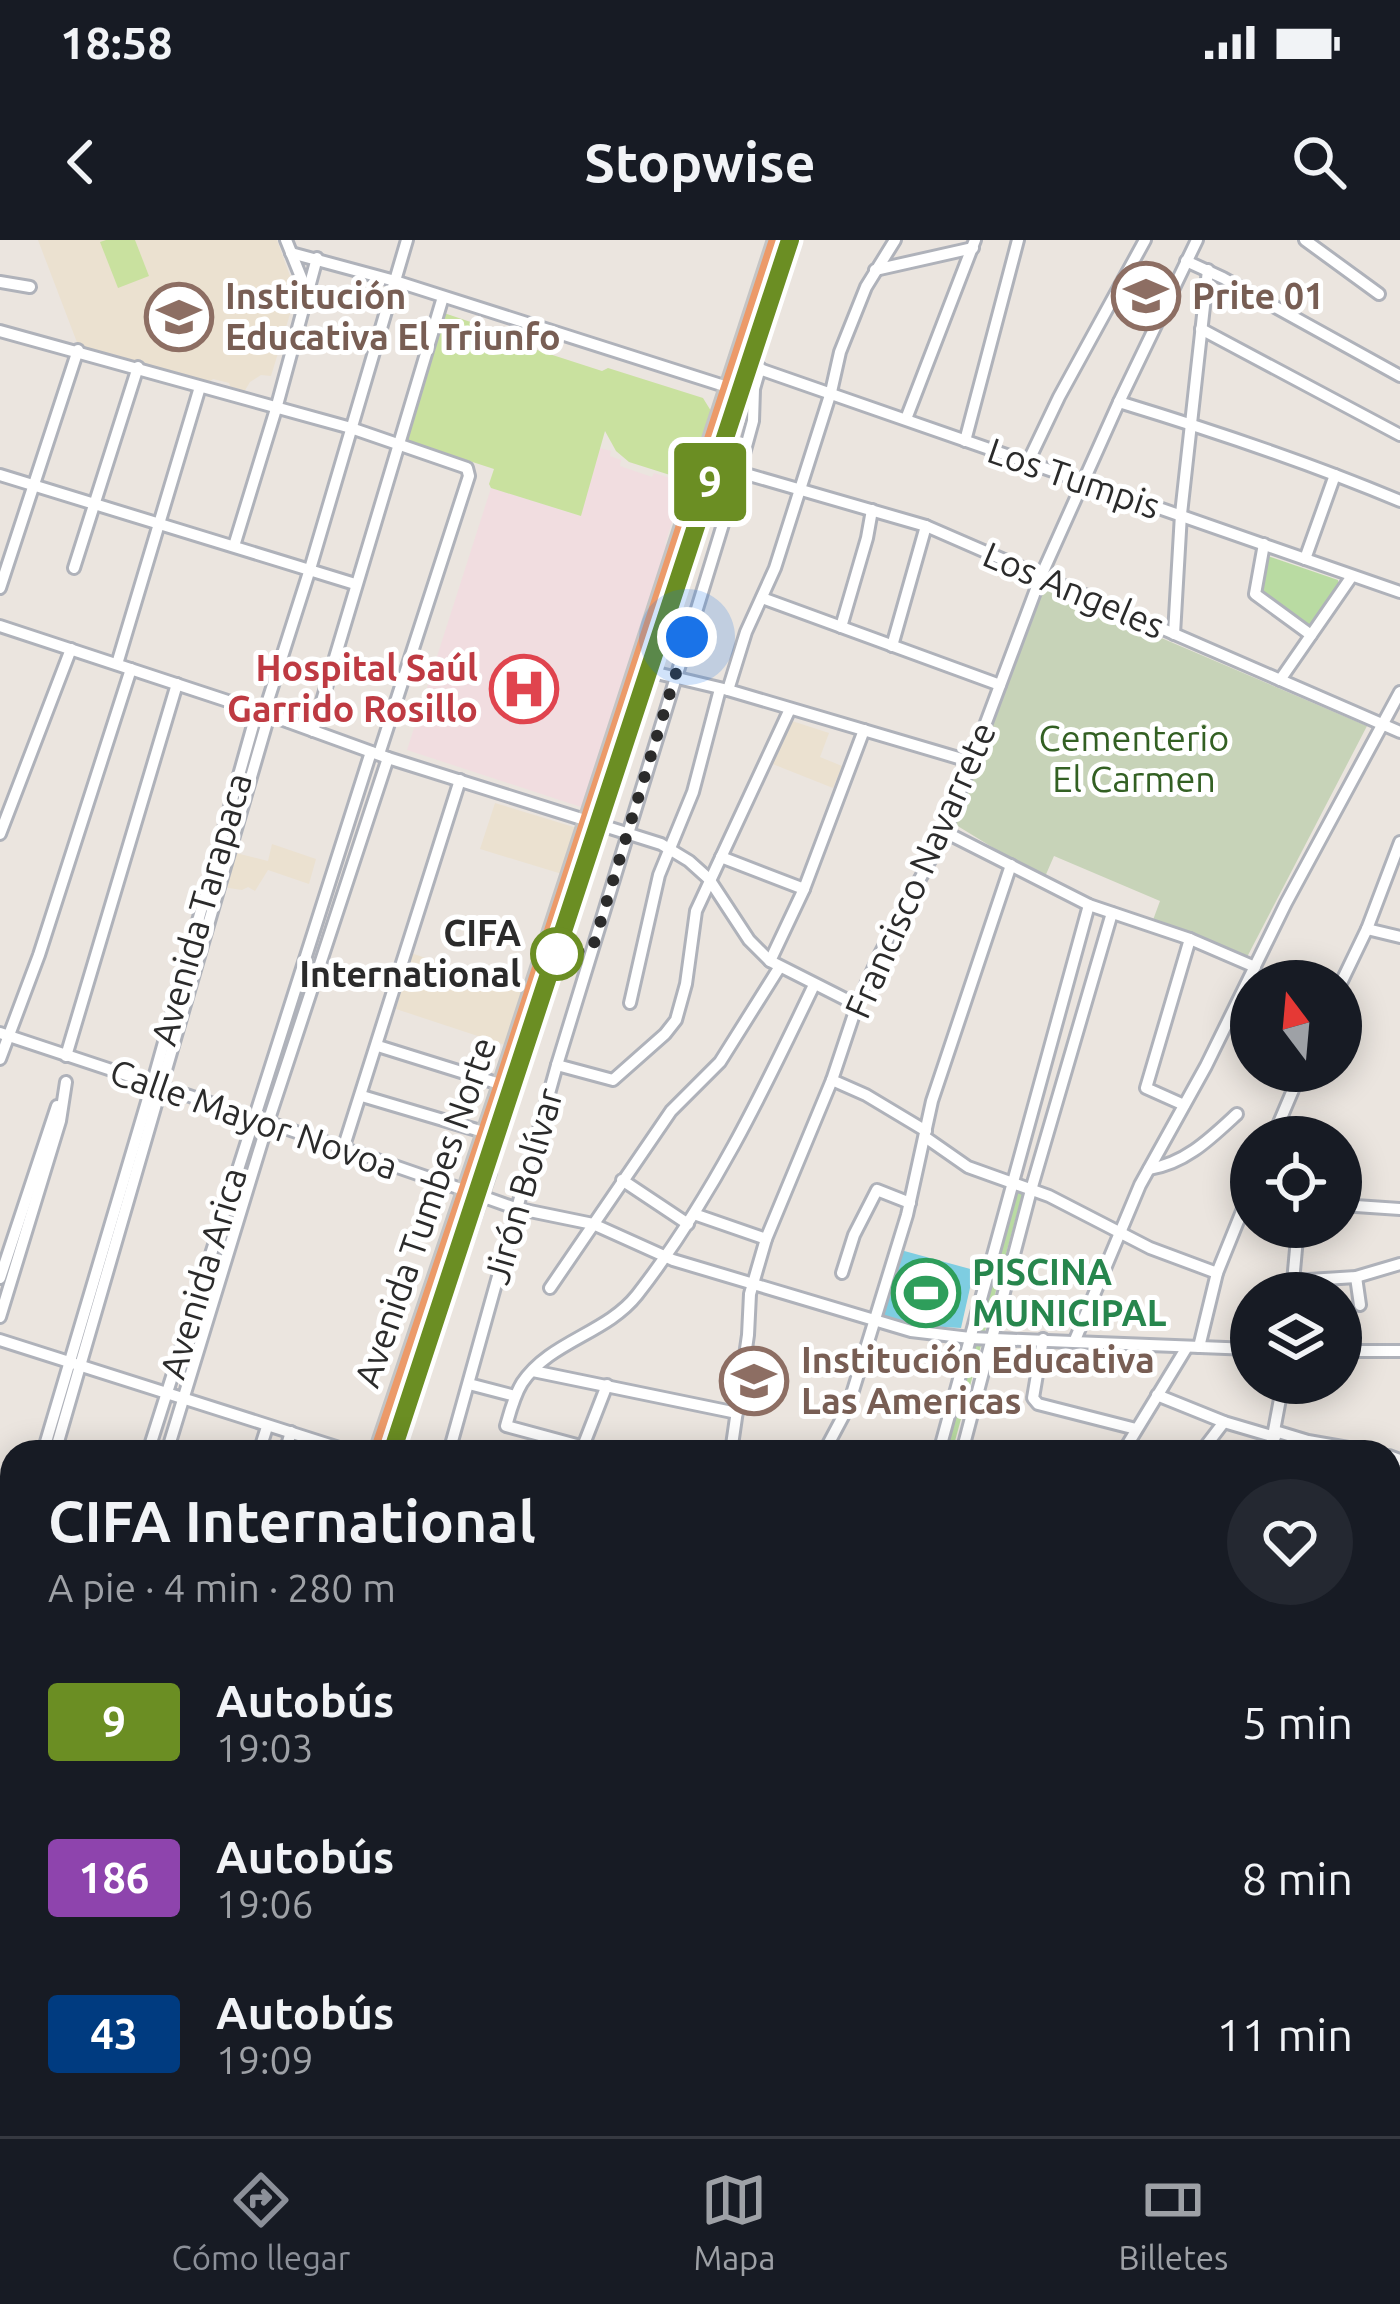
<!DOCTYPE html>
<html lang="es">
<head>
<meta charset="utf-8">
<style>
  body { margin:0; font-family:Ubuntu,sans-serif; background:#242831; color:#f1f3f6; height:100vh; display:flex; flex-direction:column; font-size:45px; white-space:nowrap }
  * { box-sizing:border-box; margin:0 }
  p { font-size:39px; color:#9ea1a6 }
  .icon { flex:none; width:66px; height:66px; fill:none; stroke:currentColor; stroke-width:2; stroke-linecap:round; stroke-linejoin:round }
  .map { position:relative; flex:1; overflow:hidden }
  .sheet { position:absolute; left:0px; top:1200px; width:1401px; height:696px; display:flex; flex-direction:column; background:#171b24; border-radius:36px 36px 0 0; box-shadow:0 6px 30px #0003 }
  .sheet>* { flex:none }
  .badge { padding:0 24px; border-radius:9px; font-size:42px; line-height:78px }
  .needle { width:78px; rotate:344deg }
  .tools { position:absolute; left:1230px; top:720px; display:grid; gap:24px }
  .tools a { display:grid; place-items:center; width:132px; height:132px; border-radius:50%; background:#171b24; box-shadow:0 6px 30px #0003; font-size:60px }
  .you { position:absolute; width:60px; height:60px; margin:-30px; border:9px solid #fff; border-radius:50%; background:#1a73e8; box-shadow:0 0 0 18px #1a73e833 }
  .map>.badge { position:absolute; translate:-50% -50%; box-shadow:0 0 0 6px #fff }
  .round { display:grid; place-items:center; flex:none; width:126px; height:126px; border-radius:63px; background:#242831 }
  .headline { display:flex; align-items:center; justify-content:space-between; height:204px; padding:0 48px }
  h1 { font-size:57px; font-weight:600; line-height:90px }
  ul { padding:0; list-style:none }
  li { display:flex; align-items:center; gap:36px; height:156px; padding:0 48px }
  li div { flex:1 }
  li b { display:block; font-size:45px }
  li em { font-style:normal }
  li .badge { min-width:132px; font-weight:700; text-align:center }
  .status { display:flex; justify-content:space-between; align-items:center; height:84px; padding:0 60px; background:#171b24; direction:ltr }
  .status svg { height:33px; fill:currentColor }
  header { display:flex; justify-content:space-between; align-items:center; height:156px; padding:0 48px; background:#171b24; font-size:54px; font-weight:600 }
  .tab-bar { display:flex; justify-content:space-around; align-items:center; height:168px; border-top:3px solid #363941; background:#171b24; font-size:33px; color:#9ea1a6 }
  .tab-bar a { display:grid; justify-items:center; gap:6px }
  .tab-bar .active { color:#8c9099 }
  .map>svg:first-child { display:block }
  .education { fill:#ebe1d0 }
  .medical { fill:#f1dde0 }
  .green { fill:#b9dba2 }
  .cemetery { fill:#c7d3b8 }
  .pitch { fill:#c9e19f }
  .water { fill:#7ecde1 }
  .lines { fill:none; stroke-linecap:round; stroke-linejoin:round }
  .street-casing { stroke:#afb2ba; stroke-width:16 }
  .secondary-casing { stroke:#afb2ba; stroke-width:21 }
  .highway-casing { stroke:#c4c4c4; stroke-width:24 }
  .street { stroke:#fff; stroke-width:10 }
  .secondary { stroke:#fff; stroke-width:15 }
  .highway { stroke:#ec9a69; stroke-width:18 }
  .line-casing { stroke:#fff; stroke-width:27 }
  .line { stroke:#6b8e23; stroke-width:18 }
  .walk { stroke:#2b2b2b; stroke-width:12; stroke-dasharray:0 21.6 }
  .stop-dot { fill:#fff; stroke:#6b8e23; stroke-width:6 }
  .labels { text-anchor:middle; stroke-width:10; stroke-linejoin:round; paint-order:stroke }
  .education-label { font-size:36px; font-weight:bold; fill:#785e54; stroke:#fff; text-anchor:start }
  .street-label { font-size:36px; fill:#2b2b2b; stroke:#fff }
  .health-label { font-size:36px; font-weight:bold; fill:#be3a42; stroke:#fff; text-anchor:end }
  .park-label { font-size:36px; fill:#336023; stroke:#fff }
  .stop-label { font-size:36px; font-weight:bold; fill:#2b2b2b; stroke:#fff; text-anchor:end }
  .leisure-label { font-size:36px; font-weight:bold; fill:#27864d; stroke:#fff; text-anchor:start }
</style>
</head>
<body>
<div class="status"><b>18:58</b><svg viewBox="0 0 49 12"><path d="M0 12V9h3v3zM5 12V6h3v6zM10 12V3h3v9zM15 12V0h3v12zM26 1h20v11H26zM47 4h2v5h-2z"/></svg></div>
<header><svg class="icon" aria-label="back" viewBox="0 0 24 24"><path d="M15 5l-7 7 7 7"/></svg>Stopwise<svg class="icon" aria-label="search" viewBox="0 0 24 24"><circle cx="10" cy="10" r="6"/><path d="M15 15l6 6"/></svg></header>
<div class="map">
<svg width="1400" height="1896" viewBox="0 0 1400 1896">
  <rect width="100%" height="100%" fill="#ebe5df"/>
  <g class="education">
    <polygon points="38,0 277,0 294,47 298,48 271,136 261,135 250,142 244,152 231,148 229,143 213,139 208,143 78,105"/>
    <polygon points="789,480 829,493 820,517 842,526 833,548 770,523"/>
    <polygon points="495,563 577,588 562,634 480,609"/>
    <polygon points="272,604 316,619 309,644 268,630 255,651 248,647 242,650 222,647 226,625 236,613 268,621"/>
    <polygon points="411,713 522,751 505,805 396,769"/>
  </g>
  <polygon class="medical" points="600,208 611,211 610,216 621,220 620,226 652,237 654,233 673,239 672,243 683,248 665,304 671,307 581,567 407,510 491,248 580,276"/>
  <g class="green">
    <polygon points="1265,315 1338,340 1339,345 1310,386 1258,350"/>
    <polygon points="1017,946 1024,948 952,1212 945,1212"/>
  </g>
  <polygon class="cemetery" points="1042,347 1367,486 1246,719 1153,680 1160,661 1054,616 1044,639 956,585"/>
  <g class="pitch">
    <polygon points="106,0 135,0 149,36 118,48 100,2"/>
    <polygon points="444,73 533,103 534,109 602,131 608,128 703,158 711,171 689,241 629,222 616,211 605,191 581,276 491,248 489,244 494,229 405,200"/>
  </g>
  <polygon class="water" points="897,1009 974,1030 961,1088 908,1085 876,1075"/>
  <g class="lines">
    <g class="street-casing">
      <g id="street">
        <polyline points="286,0 307,52"/>
        <polyline points="1305,0 1379,54"/>
        <polyline points="291,13 395,41 740,151"/>
        <polyline points="1186,21 1223,38 1400,136"/>
        <polyline points="875,30 973,8"/>
        <polyline points="0,42 30,47"/>
        <polyline points="1201,89 1400,195"/>
        <polyline points="0,91 351,188 467,228 469,236 379,514"/>
        <polyline points="748,125 1400,352"/>
        <path d="M 1119,162 C 1214,191 1308,222 1400,261"/>
        <polyline points="906,179 975,0"/>
        <polyline points="965,201 1018,0"/>
        <polyline points="1028,222 1059,157 1145,0"/>
        <polyline points="739,232 926,286 1400,492"/>
        <polyline points="0,235 355,344"/>
        <polyline points="1264,304 1255,354 1311,395"/>
        <polyline points="234,306 276,169 317,18"/>
        <polyline points="1305,319 1335,235"/>
        <polyline points="74,328 138,127"/>
        <polyline points="0,348 78,110"/>
        <polyline points="762,358 1000,445"/>
        <polyline points="0,386 264,473 388,518 661,604 689,621 709,639 749,700 770,721 857,765"/>
        <polyline points="841,387 867,298 872,270"/>
        <polyline points="1174,394 1181,274 1208,30"/>
        <polyline points="892,406 926,286"/>
        <polyline points="117,424 200,147"/>
        <polyline points="648,431 728,450 972,522"/>
        <polyline points="1280,440 1352,336"/>
        <polyline points="728,450 746,392 775,328 831,152 840,112 866,47 895,0"/>
        <polyline points="264,473 310,329 407,0"/>
        <polyline points="313,491 443,57"/>
        <polyline points="945,592 1089,665 1190,699 1255,727"/>
        <polyline points="0,594 71,409"/>
        <polyline points="721,617 804,649"/>
        <polyline points="1367,689 1400,697"/>
        <polyline points="770,721 804,649 864,490"/>
        <polyline points="1341,743 1367,689 1400,602"/>
        <polyline points="630,763 659,635 693,552 720,449"/>
        <polyline points="0,793 253,877 484,957 515,968 593,984 673,1020 911,1091 970,1098 1251,1109"/>
        <polyline points="378,806 503,845"/>
        <polyline points="66,816 177,444"/>
        <polyline points="0,819 39,715 131,429"/>
        <polyline points="557,825 613,840 665,794 676,780 686,744 696,671 790,469"/>
        <polyline points="832,840 866,855 926,891"/>
        <polyline points="362,856 487,893"/>
        <polyline points="1184,865 1146,848 1190,699"/>
        <polyline points="925,897 968,927 1049,956 1150,1008 1217,1033"/>
        <polyline points="1273,897 1301,831"/>
        <polyline points="343,909 460,540"/>
        <path d="M 1149,929 C 1185,924 1211,898 1237,874"/>
        <polyline points="622,940 688,984"/>
        <polyline points="1341,965 1400,969"/>
        <polyline points="694,974 766,999"/>
        <polyline points="842,1033 854,995 877,950 910,963"/>
        <polyline points="1356,1037 1360,1065"/>
        <polyline points="0,1038 57,866"/>
        <polyline points="1293,1041 1356,1037 1400,1024"/>
        <polyline points="550,1048 671,871 720,822 779,728"/>
        <polyline points="1292,1053 1298,987"/>
        <polyline points="0,1077 60,881 66,842"/>
        <polyline points="1043,1099 1033,1158 1038,1164 1136,1189"/>
        <polyline points="0,1100 352,1212"/>
        <polyline points="1075,1100 1140,945 1206,826 1286,663 1400,452"/>
        <polyline points="1199,1107 1217,1033 1251,949"/>
        <polyline points="1341,1111 1400,1111"/>
        <polyline points="533,1131 737,1173"/>
        <polyline points="469,1144 515,1156"/>
        <polyline points="1157,1155 1224,1182 1275,1197"/>
        <polyline points="1275,1191 1308,1201 1371,1212"/>
        <path d="M 732,1208 L 599,1211 L 506,1186 C 510,1172 514,1156 522,1143 C 550,1101 606,1094 637,1055 C 711,960 762,854 814,745"/>
        <polyline points="582,1209 607,1145"/>
        <polyline points="43,1212 152,845 257,471"/>
        <polyline points="55,1212 269,475"/>
        <polyline points="148,1212 371,512"/>
        <polyline points="167,1212 268,882 388,518"/>
        <polyline points="259,1212 267,1187"/>
        <polyline points="285,1212 291,1192"/>
        <polyline points="449,1212 557,825 739,232 753,181 754,149 760,128"/>
        <polyline points="731,1212 748,1095 750,1054 766,999 832,840 857,765 880,714 945,592 1041,336 1119,162 1197,0"/>
        <polyline points="824,1212 848,1167 907,975 932,861 1011,625"/>
        <polyline points="939,1212 1089,665"/>
        <polyline points="962,1212 1031,950 1112,673"/>
        <polyline points="1123,1212 1187,1107"/>
        <polyline points="1201,1212 1224,1182"/>
        <polyline points="1270,1212 1283,1143"/>
        <polyline points="1389,1216 1400,1220"/>
        <polyline points="1389,1258 1400,1244"/>
        <polyline points="0,1359 12,1318"/>
        <polyline points="1389,1379 1400,1371"/>
        <polyline points="1389,1444 1400,1436"/>
        <polyline points="1389,1482 1400,1498"/>
        <polyline points="1389,1650 1400,1632"/>
        <polyline points="0,1712 12,1722"/>
        <polyline points="1389,1721 1400,1724"/>
        <polyline points="1389,1799 1400,1801"/>
        <polyline points="183,1884 203,1896"/>
        <polyline points="286,1884 324,1896"/>
        <polyline points="711,1884 735,1896"/>
        <polyline points="850,1884 880,1896"/>
        <polyline points="1367,1884 1398,1896"/>
        <polyline points="245,1896 249,1884"/>
        <polyline points="356,1896 359,1884"/>
        <polyline points="412,1896 412,1892"/>
        <polyline points="449,1896 451,1884"/>
        <polyline points="529,1896 531,1884"/>
        <polyline points="587,1896 598,1884"/>
        <polyline points="677,1896 680,1884"/>
        <polyline points="752,1896 755,1884"/>
        <polyline points="767,1896 771,1884"/>
        <polyline points="911,1896 915,1884"/>
        <polyline points="996,1896 1004,1884"/>
        <polyline points="1069,1896 1075,1884"/>
        <polyline points="1107,1896 1167,1889 1186,1884"/>
        <polyline points="1311,1896 1315,1884"/>
      </g>
    </g>
    <g class="secondary-casing">
      <polyline id="secondary" points="939,1884 954,1896"/>
    </g>
    <g class="highway-casing">
      <g id="highway">
        <polyline points="458,1014 486,932"/>
        <polyline points="379,1212 503,845 778,0"/>
        <polyline points="132,1896 137,1884"/>
      </g>
    </g>
    <use href="#street" class="street"/>
    <use href="#secondary" class="secondary"/>
    <use href="#highway" class="highway"/>
  </g>
  <g class="lines">
    <g class="line-casing">
      <polyline id="line" points="392,1212 790,0"/>
    </g>
    <use href="#line" class="line"/>
    <polyline class="walk" points="557,714 592,710 687,397"/>
  </g>
  <defs>
    <g id="school-ring" transform="scale(3.45)"><circle r="9.5" fill="#fff" stroke="#8d6e63" stroke-width="1.5"/><path d="M0-5L7-2L0 1L-7-2ZM-4 1L0 2.5L4 1V4Q0 6-4 4Z" fill="#8d6e63"/></g>
    <g id="hospital-ring" transform="scale(3.45)"><circle r="9.5" fill="#fff" stroke="#e0444e" stroke-width="1.5"/><path d="M-5-5h3v3.5h4V-5h3V5h-3V1.5h-4V5h-3Z" fill="#e0444e"/></g>
    <g id="stadium-ring" transform="scale(3.45)"><circle r="9.5" fill="#fff" stroke="#2e9e5b" stroke-width="1.5"/><path d="M0-5a6.5 5 0 1 0 0 10a6.5 5 0 1 0 0-10ZM-3.5-1.8h7v3.6h-7Z" fill="#2e9e5b"/></g>
  </defs>
  <g fill-rule="evenodd">
    <use href="#school-ring" x="1146" y="56"/>
    <use href="#school-ring" x="179" y="77"/>
    <use href="#hospital-ring" x="524" y="449"/>
    <use href="#stadium-ring" x="926" y="1053"/>
    <use href="#school-ring" x="754" y="1141"/>
  </g>
  <circle class="stop-dot" cx="557" cy="714" r="24"/>
  <g class="labels">
    <g class="education-label">
      <text x="225" y="69">Institución<tspan x="225" dy="41">Educativa El Triunfo</tspan></text>
      <text x="1192" y="69">Prite 01</text>
      <text x="801" y="1133">Institución Educativa<tspan x="801" dy="41">Las Americas</tspan></text>
    </g>
    <g class="street-label">
      <text transform="translate(1074 238) rotate(19)" y="13">Los Tumpis</text>
      <text transform="translate(1074 350) rotate(23)" y="13">Los Angeles</text>
      <text transform="translate(920 630) rotate(-66)" y="13">Francisco Navarrete</text>
      <text transform="translate(201 669) rotate(-74)" y="13">Avenida Tarapaca</text>
      <text transform="translate(254 879) rotate(19)" y="13">Calle Mayor Novoa</text>
      <text transform="translate(523 946) rotate(-74)" y="13">Jirón Bolívar</text>
      <text transform="translate(425 972) rotate(-71)" y="13">Avenida Tumbes Norte</text>
      <text transform="translate(203 1033) rotate(-73)" y="13">Avenida Arica</text>
    </g>
    <g class="health-label">
      <text x="478" y="441">Hospital Saúl<tspan x="478" dy="41">Garrido Rosillo</tspan></text>
    </g>
    <g class="park-label">
      <text x="1134" y="511">Cementerio<tspan x="1134" dy="41">El Carmen</tspan></text>
    </g>
    <g class="stop-label">
      <text x="521" y="706">CIFA<tspan x="521" dy="41">International</tspan></text>
    </g>
    <g class="leisure-label">
      <text x="972" y="1045">PISCINA<tspan x="972" dy="41">MUNICIPAL</tspan></text>
    </g>
  </g>
</svg>
<div class="tools">
<a><svg class="needle" viewBox="-14 -14 28 28"><path d="M0-13l5 13h-10z" fill="#e53935"/><path d="M0 13l5-13h-10z" fill="#9ea1a6"/></svg></a>
<a><svg class="icon" aria-label="locate" viewBox="0 0 24 24"><circle cx="12" cy="12" r="6"/><path d="M12 2v4M12 18v4M2 12h4M18 12h4"/></svg></a>
<a><svg class="icon" aria-label="layers" viewBox="0 0 24 24"><path d="M12 4l9 5-9 5-9-5zM3 14l9 5 9-5"/></svg></a>
</div>
<div class="you" style="left:687px;top:397px"></div>
<b class="badge" style="left:710px;top:242px;background:#6b8e23;color:#fff">9</b>
<section class="sheet">
<div class="headline"><div><h1>CIFA International</h1><p>A pie · 4 min · 280 m</p></div><a class="round"><svg class="icon" aria-label="heart" viewBox="0 0 24 24"><path d="M12 20l-8-8c-3-5 5-10 8-4 3-6 11-1 8 4z"/></svg></a></div>
<ul>
<li><span class="badge" style="background:#6b8e23;color:#fff">9</span><div><b>Autobús</b><p>19:03</p></div><em>5 min</em></li>
<li><span class="badge" style="background:#8e44ad;color:#fff">186</span><div><b>Autobús</b><p>19:06</p></div><em>8 min</em></li>
<li><span class="badge" style="background:#003b80;color:#fff">43</span><div><b>Autobús</b><p>19:09</p></div><em>11 min</em></li>
</ul>
</section>
</div>
<nav class="tab-bar">
<a class="active"><svg class="icon" aria-label="directions" viewBox="0 0 24 24"><path d="M12 3l9 9-9 9-9-9zM9 14v-3h6M13 9l2 2-2 2"/></svg>Cómo llegar</a>
<a><svg class="icon" aria-label="map" viewBox="0 0 24 24"><path d="M3 6l6-2 6 2 6-2v14l-6 2-6-2-6 2zM9 4v14M15 6v14"/></svg>Mapa</a>
<a><svg class="icon" aria-label="tickets" viewBox="0 0 24 24"><path d="M3 7h18v10H3zM15 7v10"/></svg>Billetes</a>
</nav>
</body>
</html>
